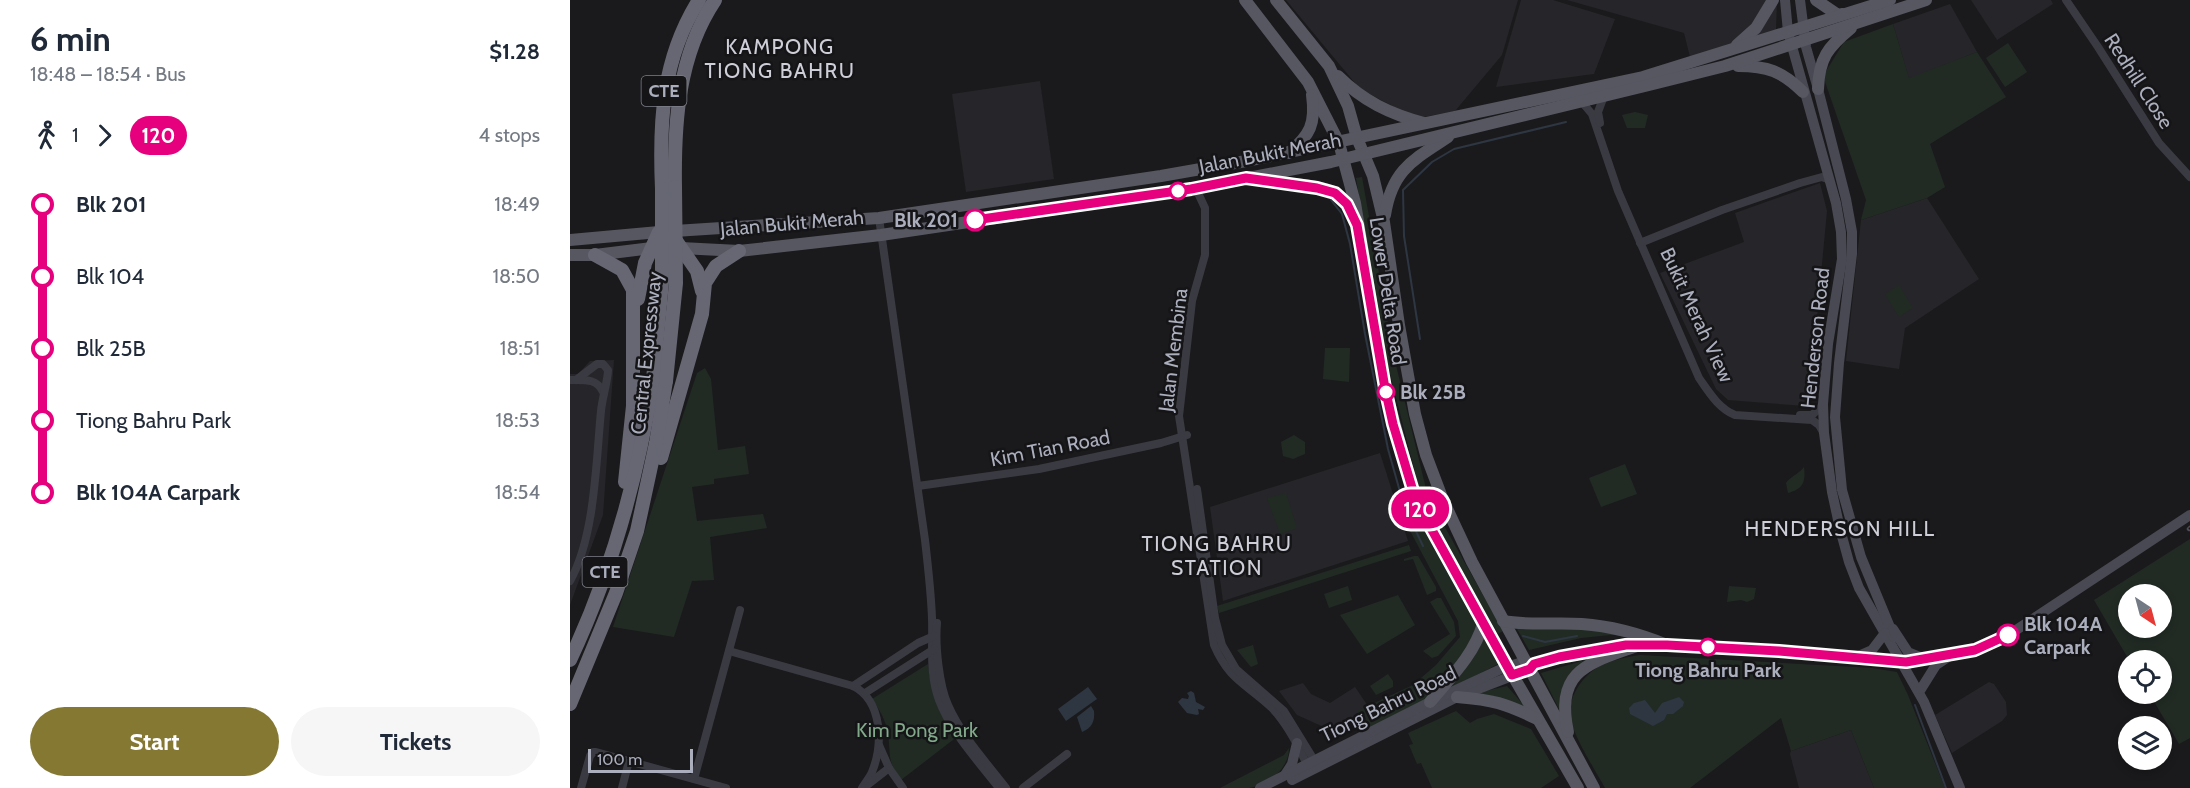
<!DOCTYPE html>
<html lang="en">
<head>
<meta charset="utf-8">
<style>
  body { margin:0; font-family:Cabin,sans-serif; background:#f6f6f7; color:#1f2937; height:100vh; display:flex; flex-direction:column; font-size:22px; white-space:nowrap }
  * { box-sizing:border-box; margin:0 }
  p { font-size:20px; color:#747a83 }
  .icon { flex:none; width:33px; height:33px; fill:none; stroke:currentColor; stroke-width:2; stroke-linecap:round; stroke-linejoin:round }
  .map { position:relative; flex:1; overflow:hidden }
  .sheet { display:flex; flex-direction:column; background:#fff; width:570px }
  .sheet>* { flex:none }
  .badge { padding:0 12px; border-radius:20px; font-size:21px; line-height:39px }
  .needle { width:39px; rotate:144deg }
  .buttons { position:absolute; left:1548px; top:584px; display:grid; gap:12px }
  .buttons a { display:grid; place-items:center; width:54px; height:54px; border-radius:50%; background:#fff; box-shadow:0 3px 9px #0003; font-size:30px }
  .scale { position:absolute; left:18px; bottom:15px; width:105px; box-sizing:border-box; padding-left:6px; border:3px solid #abaebd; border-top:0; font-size:16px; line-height:21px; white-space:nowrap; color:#abaebd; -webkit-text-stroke:4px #151517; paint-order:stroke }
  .map>.badge { position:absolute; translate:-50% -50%; box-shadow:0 0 0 3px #fff }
  .legs { display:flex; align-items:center; gap:9px; height:66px; padding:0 30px; font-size:20px }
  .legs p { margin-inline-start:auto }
  .overview { display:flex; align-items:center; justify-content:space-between; height:102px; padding:0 30px }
  h1 { font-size:33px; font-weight:800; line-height:45px }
  .primary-button { display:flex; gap:12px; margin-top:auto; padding:12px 30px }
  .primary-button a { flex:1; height:69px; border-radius:36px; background:#847833; color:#fff; font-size:24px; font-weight:800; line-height:69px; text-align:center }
  .primary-button a+a { background:#f6f6f7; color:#1f2937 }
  ul { padding:0 30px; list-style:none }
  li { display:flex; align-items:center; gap:21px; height:72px; font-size:22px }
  li i { display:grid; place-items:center; width:9px; height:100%; margin:0 8px; background:currentColor }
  li i::after { content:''; width:15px; height:15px; margin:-8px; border:4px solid; border-radius:50%; background:#fff }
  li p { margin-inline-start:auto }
  li:first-child i { background:linear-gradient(#0000 50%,currentColor 0) }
  li:last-child i { background:linear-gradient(currentColor 50%,#0000 0) }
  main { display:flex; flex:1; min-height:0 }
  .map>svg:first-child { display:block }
  .built { fill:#262529 }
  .green { fill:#212b24; fill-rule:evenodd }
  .water { fill:#2e3642 }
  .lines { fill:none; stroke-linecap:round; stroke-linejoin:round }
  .stream { stroke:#2e3642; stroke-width:2 }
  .minor { stroke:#3a3a42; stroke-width:8 }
  .secondary { stroke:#484952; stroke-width:10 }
  .primary { stroke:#565761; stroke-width:12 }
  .motorway { stroke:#666773; stroke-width:14 }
  .rail-casing { stroke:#4d4e57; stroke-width:4.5 }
  .rail { stroke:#151517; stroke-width:2; stroke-dasharray:7; stroke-linecap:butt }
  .motorway-bridge { stroke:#666773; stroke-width:14 }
  .line-1-casing { stroke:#fff; stroke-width:14 }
  .line-1 { stroke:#e6007e; stroke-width:9 }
  .stop-1-dot { fill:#fff; stroke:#e6007e; stroke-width:3 }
  .labels { text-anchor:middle; stroke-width:5; stroke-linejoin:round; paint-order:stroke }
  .shield { fill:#151517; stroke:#7e808b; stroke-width:1.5 }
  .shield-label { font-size:18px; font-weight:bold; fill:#abaebd }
  .street-label { font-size:20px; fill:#abaebd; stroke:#151517 }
  .stop-label { font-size:20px; font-weight:bold; fill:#abaebd; stroke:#151517; text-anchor:start }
  .park-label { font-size:20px; fill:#81a98a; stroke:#151517 }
  .neighbourhood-label { font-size:21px; letter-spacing:1.5px; fill:#cdced8; stroke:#151517 }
</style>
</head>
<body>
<main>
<section class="sheet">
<div class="overview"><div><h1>6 min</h1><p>18:48 – 18:54 · Bus</p></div><b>$1.28</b></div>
<div class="legs"><svg class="icon" aria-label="walk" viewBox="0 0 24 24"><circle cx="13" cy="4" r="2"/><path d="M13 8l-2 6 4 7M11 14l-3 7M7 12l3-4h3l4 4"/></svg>1<svg class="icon" aria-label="forward" viewBox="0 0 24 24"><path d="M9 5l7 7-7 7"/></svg><b class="badge" style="background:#e6007e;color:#fff">120</b><p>4 stops</p></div>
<ul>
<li><i style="color:#e6007e"></i><b>Blk 201</b><p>18:49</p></li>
<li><i style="color:#e6007e"></i><span>Blk 104</span><p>18:50</p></li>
<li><i style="color:#e6007e"></i><span>Blk 25B</span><p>18:51</p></li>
<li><i style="color:#e6007e"></i><span>Tiong Bahru Park</span><p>18:53</p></li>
<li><i style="color:#e6007e"></i><b>Blk 104A Carpark</b><p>18:54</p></li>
</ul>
<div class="primary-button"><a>Start</a><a>Tickets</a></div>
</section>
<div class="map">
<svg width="1620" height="788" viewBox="0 0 1620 788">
  <rect width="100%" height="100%" fill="#1a1a1c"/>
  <g class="built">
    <polygon points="716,0 948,0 932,55 885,111 854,117 832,111 790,89"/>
    <polygon points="951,0 983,0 1045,19 1024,74 926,87"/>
    <polygon points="997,0 1207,0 1206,30 1120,57 1114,33"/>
    <polygon points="1401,0 1481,0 1483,4 1427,40"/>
    <polygon points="1380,4 1407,52 1339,79 1323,24"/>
    <polygon points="470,81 484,179 396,192 382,94"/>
    <polygon points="1250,183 1257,211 1239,402 1235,406 1158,400 1146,389 1090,273 1174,242 1165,213"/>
    <polygon points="1357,198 1409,279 1335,328 1329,369 1276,361 1291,220"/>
    <polygon points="44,360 33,515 0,605 0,374 8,374 20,361"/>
    <polygon points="810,453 838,541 653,601 640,507"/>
    <polygon points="1419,682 1424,684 1436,702 1437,715 1432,721 1382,753 1365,715"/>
    <polygon points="733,683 741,694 760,703 785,687 800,709 765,732 727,715 709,691"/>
    <polygon points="1281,730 1304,788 1229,788 1220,754 1221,751"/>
  </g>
  <g class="green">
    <polygon points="1323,24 1339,78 1407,52 1436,97 1360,144 1375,187 1357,198 1291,220 1296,200 1253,76 1274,42"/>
    <polygon points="1438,43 1457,72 1435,87 1416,58"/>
    <polygon points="1065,112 1078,115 1075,128 1057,128 1052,115"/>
    <polygon points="792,177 824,357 858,497 933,631 928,634 852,500 816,358 786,178"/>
    <polygon points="1329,285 1343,308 1329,317 1315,294"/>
    <polygon points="755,348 780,348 779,382 753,379"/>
    <polygon points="135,368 141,379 148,450 175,446 179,474 144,479 144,484 122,487 127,521 193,514 197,528 140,537 144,580 122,581 104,637 43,627 127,373"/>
    <polygon points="724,435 735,442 735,454 723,459 713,456 711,442"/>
    <polygon points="1055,464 1067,494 1031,507 1019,478"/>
    <path d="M 1234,467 C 1236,482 1233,489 1218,493 L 1216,483 C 1221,476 1229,474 1234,467 Z"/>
    <polygon points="716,493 727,528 710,534 697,498"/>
    <polygon points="853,520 932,662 801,730 787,711 843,685 866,665 890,637 888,621 838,527"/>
    <path d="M 1620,539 L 1620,738 L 1609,744 L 1579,693 L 1592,693 L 1592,660 L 1559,660 L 1524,600 ZM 1558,594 L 1592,594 L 1592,627 L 1558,627 Z"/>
    <polygon points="839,545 841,551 649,613 647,606"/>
    <polygon points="844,556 848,556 866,587 866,591 857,595 843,559 834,561 834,559"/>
    <polygon points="778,586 782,600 759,608 754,594"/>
    <polygon points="1159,586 1186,588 1184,599 1177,602 1171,600 1157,602"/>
    <polygon points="828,595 845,625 797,654 770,615"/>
    <polygon points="867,598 871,598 884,622 886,636 868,656 862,658 853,651 880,634 860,602"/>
    <polygon points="946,627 1010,628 1050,634 1011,638 959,650"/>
    <polygon points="683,645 688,664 681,667 667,650"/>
    <polygon points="1046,651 1003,678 990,711 971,673"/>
    <path d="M 1070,655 L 1302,668 L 1327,672 L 1338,695 L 1375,788 L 1304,788 L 1281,730 L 1221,751 L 1211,718 L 1120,788 L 1035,788 C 1024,768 1010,747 1002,725 C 994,703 1010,677 1030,666 C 1042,660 1057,657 1070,655 Z"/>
    <path d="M 358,664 C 362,697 369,709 388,736 L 331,780 C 315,759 322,752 317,729 C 314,717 309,709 302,699 Z"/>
    <polygon points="818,674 823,681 823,687 806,695 800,686"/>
    <path d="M 937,686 L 958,710 C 939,701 923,695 902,694 Z"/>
    <polygon points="886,711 900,723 907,719 924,714 961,729 989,776 971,788 862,788 851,763 847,764 839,745 843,744 838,733"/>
    <path d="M 719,748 C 719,769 699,784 679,788 C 670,788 659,788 650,788 L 714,755 Z"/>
  </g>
  <g class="water">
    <polygon points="518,687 527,699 496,721 488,709"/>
    <polygon points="621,691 624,693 626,702 635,707 633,710 628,709 629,714 627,715 617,713 608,702 612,698 618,699 619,696 617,693"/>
    <polygon points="1109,697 1114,702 1113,706 1103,714 1097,714 1094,720 1083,726 1060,714 1059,708 1064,703 1075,700 1085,713 1092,703"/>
    <path d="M 521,706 L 524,711 C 525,721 522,728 512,732 L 507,717 Z"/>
  </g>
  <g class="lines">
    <g class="stream">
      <polyline points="761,200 772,214 780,244 795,334 818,449 834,506 853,546"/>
      <polyline points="850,339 834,236 833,190 862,162 884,149 996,122"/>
      <polyline points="953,636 975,642 1007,636"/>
      <polyline points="1345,705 1376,788"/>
    </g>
    <g class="minor">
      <polyline points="1496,0 1528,47 1589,143 1620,177"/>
      <path d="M 1011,101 L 1022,114 L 1048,191 L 1129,378 C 1139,392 1148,408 1165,415 L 1242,420 L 1249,425 L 1253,432"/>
      <polyline points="1030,123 1028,112 1034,96"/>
      <path d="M 621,189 L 628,193 L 635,208 L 635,255 L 622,301 L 609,416 L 644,645 C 659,680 675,683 701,707 C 717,723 729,747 738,767"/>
      <path d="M 309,218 L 355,540 C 358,566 361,592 362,618 C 363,646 359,673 369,700 C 381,732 408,761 429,788"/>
      <polyline points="1070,243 1152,210 1230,183 1252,177 1260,180"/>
      <path d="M 0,380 C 14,380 27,378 33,392"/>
      <polyline points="1230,415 1242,415 1253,405"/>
      <polyline points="348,486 469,469 591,443 617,435"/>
      <polyline points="627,489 645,618 652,645 666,669 714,711 746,763"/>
      <path d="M 0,581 C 25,537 26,462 31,411 C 32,399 38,380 38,370 L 33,364 L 27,364 L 6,380"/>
      <path d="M 367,623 C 365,645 369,685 378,705 C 391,735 416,762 436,788"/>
      <path d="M 159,651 L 283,686 C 313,701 313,745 302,772 C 300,777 295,783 292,788"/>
      <polyline points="283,686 348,643 364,636"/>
      <polyline points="295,693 364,649"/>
      <polyline points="309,745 319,768 333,788"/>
      <polyline points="124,779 170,610"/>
      <polyline points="296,786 319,768"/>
      <polyline points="11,788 20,756 23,752 26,752 156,788"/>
      <polyline points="52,788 59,761"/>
      <polyline points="453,788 497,754"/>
    </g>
    <g class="secondary">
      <polyline points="1215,0 1218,32 1266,203 1271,232 1272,259 1258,344 1253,404 1254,433 1262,492 1270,529 1279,562 1289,588 1354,702 1390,788"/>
      <polyline points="1230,0 1236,47 1248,89 1276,199 1282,232 1282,254 1269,363 1265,417 1272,490 1291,557 1324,637"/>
      <polyline points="1323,629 1338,652 1355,659"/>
      <polyline points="1286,657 1302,650 1315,633"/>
      <polyline points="1351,689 1366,665 1378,657"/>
      <polyline points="715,775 722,764 727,743"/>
      <polyline points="722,780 887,697 960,669 964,664"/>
      <polyline points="690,788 860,702 931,669 955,661 964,664 1012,652 1069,645 1209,651 1336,662 1405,650 1440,634 1620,515"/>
    </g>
    <g class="primary">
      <polyline points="675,0 738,82 769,143 785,203 815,388 846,502 913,624 1008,788"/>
      <polyline points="706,0 759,66 778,106 787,138 803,176 814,222 829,325 845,414 856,455 873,500 902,562 1024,788"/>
      <polyline points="1246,0 1268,15 1273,14"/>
      <polyline points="1167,45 1186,28 1203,0"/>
      <path d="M 1168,66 C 1197,66 1212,71 1233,92"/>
      <path d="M 768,76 C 793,101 820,114 854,123"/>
      <path d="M 1248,89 C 1249,58 1258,47 1281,28"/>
      <path d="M 719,153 C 740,135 746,124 742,95"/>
      <path d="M 682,179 C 704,184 748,183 766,193 C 774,198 780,208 783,216"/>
      <path d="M 815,215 C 822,170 843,160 878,137"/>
      <polyline points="0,240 89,232 309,218 591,176 682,160 1073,77 1320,0"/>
      <polyline points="0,255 25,255 82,248 111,248 169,251 311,235 621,189 761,162 1079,85 1155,66 1356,0"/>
      <path d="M 933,621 C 959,626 985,622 1012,624 C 1041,626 1070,634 1097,645"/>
      <path d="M 887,697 C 923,700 935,703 967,719"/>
      <path d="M 860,702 C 880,678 904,655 913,624"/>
      <path d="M 998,732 C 984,669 1020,663 1069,645"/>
    </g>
    <g class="motorway">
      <path d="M 105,187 C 104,123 108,55 145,0"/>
      <path d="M 92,189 C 89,121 92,59 129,0"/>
      <polyline points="102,235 127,271 132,291"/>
      <polyline points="25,255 52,270 63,290 63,406 55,482"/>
      <polyline points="68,299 75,263 89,232"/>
      <polyline points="91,458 132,314 135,283 146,266 169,251"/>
      <path d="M 0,660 C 41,573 68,476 83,380"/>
      <polyline points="0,704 46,593 67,531 86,443 96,381"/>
    </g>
    <g class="rail-casing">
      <polyline id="rail" points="1619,529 1620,528"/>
    </g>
    <use href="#rail" class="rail"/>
    <g class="motorway-bridge">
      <polyline points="83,380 92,282 92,189"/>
      <polyline points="96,381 106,283 105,187"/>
    </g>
  </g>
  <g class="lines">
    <g class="line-1-casing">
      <polyline id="line-1" points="405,220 621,189 676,178 747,188 765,193 777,204 787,225 815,388 823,424 846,501 942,675 960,669 964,664 989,657 1056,645 1097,645 1209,651 1336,662 1405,650 1438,635"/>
    </g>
    <use href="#line-1" class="line-1"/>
  </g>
  <g class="stop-1-dot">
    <circle cx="608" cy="191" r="8"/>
    <circle cx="405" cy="220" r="10"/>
    <circle cx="816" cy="392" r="8"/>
    <circle cx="1438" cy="635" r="10"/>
    <circle cx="1138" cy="647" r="8"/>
  </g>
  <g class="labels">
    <g class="shield">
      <rect x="71.5" y="76" width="45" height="30" rx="4.5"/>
      <rect x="12.5" y="557" width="45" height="30" rx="4.5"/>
    </g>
    <g class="shield-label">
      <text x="94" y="97">CTE</text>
      <text x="35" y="578">CTE</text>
    </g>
    <g class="street-label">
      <text transform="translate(1569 81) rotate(57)" y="7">Redhill Close</text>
      <text transform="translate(700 153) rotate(-11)" y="7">Jalan Bukit Merah</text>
      <text transform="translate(222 223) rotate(-5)" y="7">Jalan Bukit Merah</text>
      <text transform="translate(818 291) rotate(81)" y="7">Lower Delta Road</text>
      <text transform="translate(1127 315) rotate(65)" y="7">Bukit Merah View</text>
      <text transform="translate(1245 338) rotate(-84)" y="7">Henderson Road</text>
      <text transform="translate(603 350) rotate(-83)" y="7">Jalan Membina</text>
      <text transform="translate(76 353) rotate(-84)" y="7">Central Expressway</text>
      <text transform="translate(480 448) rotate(-11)" y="7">Kim Tian Road</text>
      <text transform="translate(818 704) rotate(-26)" y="7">Tiong Bahru Road</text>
    </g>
    <g class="stop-label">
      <text x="388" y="227" text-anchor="end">Blk 201</text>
      <text x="830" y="399">Blk 25B</text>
      <text x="1454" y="631">Blk 104A<tspan x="1454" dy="23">Carpark</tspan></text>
      <text x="1138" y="677" text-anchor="middle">Tiong Bahru Park</text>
    </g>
    <g class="park-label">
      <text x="347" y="737">Kim Pong Park</text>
    </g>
    <g class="neighbourhood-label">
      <text x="210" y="54">KAMPONG<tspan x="210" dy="24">TIONG BAHRU</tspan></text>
      <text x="1270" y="536">HENDERSON HILL</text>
      <text x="647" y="551">TIONG BAHRU<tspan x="647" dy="24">STATION</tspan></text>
    </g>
  </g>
</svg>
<div class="buttons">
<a><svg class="needle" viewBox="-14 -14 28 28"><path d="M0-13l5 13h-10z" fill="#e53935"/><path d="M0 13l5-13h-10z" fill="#747a83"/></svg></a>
<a><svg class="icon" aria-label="locate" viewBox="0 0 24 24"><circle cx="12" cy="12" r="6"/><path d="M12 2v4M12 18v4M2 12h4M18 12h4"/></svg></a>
<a><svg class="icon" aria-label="layers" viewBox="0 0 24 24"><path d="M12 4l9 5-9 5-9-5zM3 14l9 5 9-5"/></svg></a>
</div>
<div class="scale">100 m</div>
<b class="badge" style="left:850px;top:509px;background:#e6007e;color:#fff">120</b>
</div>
</main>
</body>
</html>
